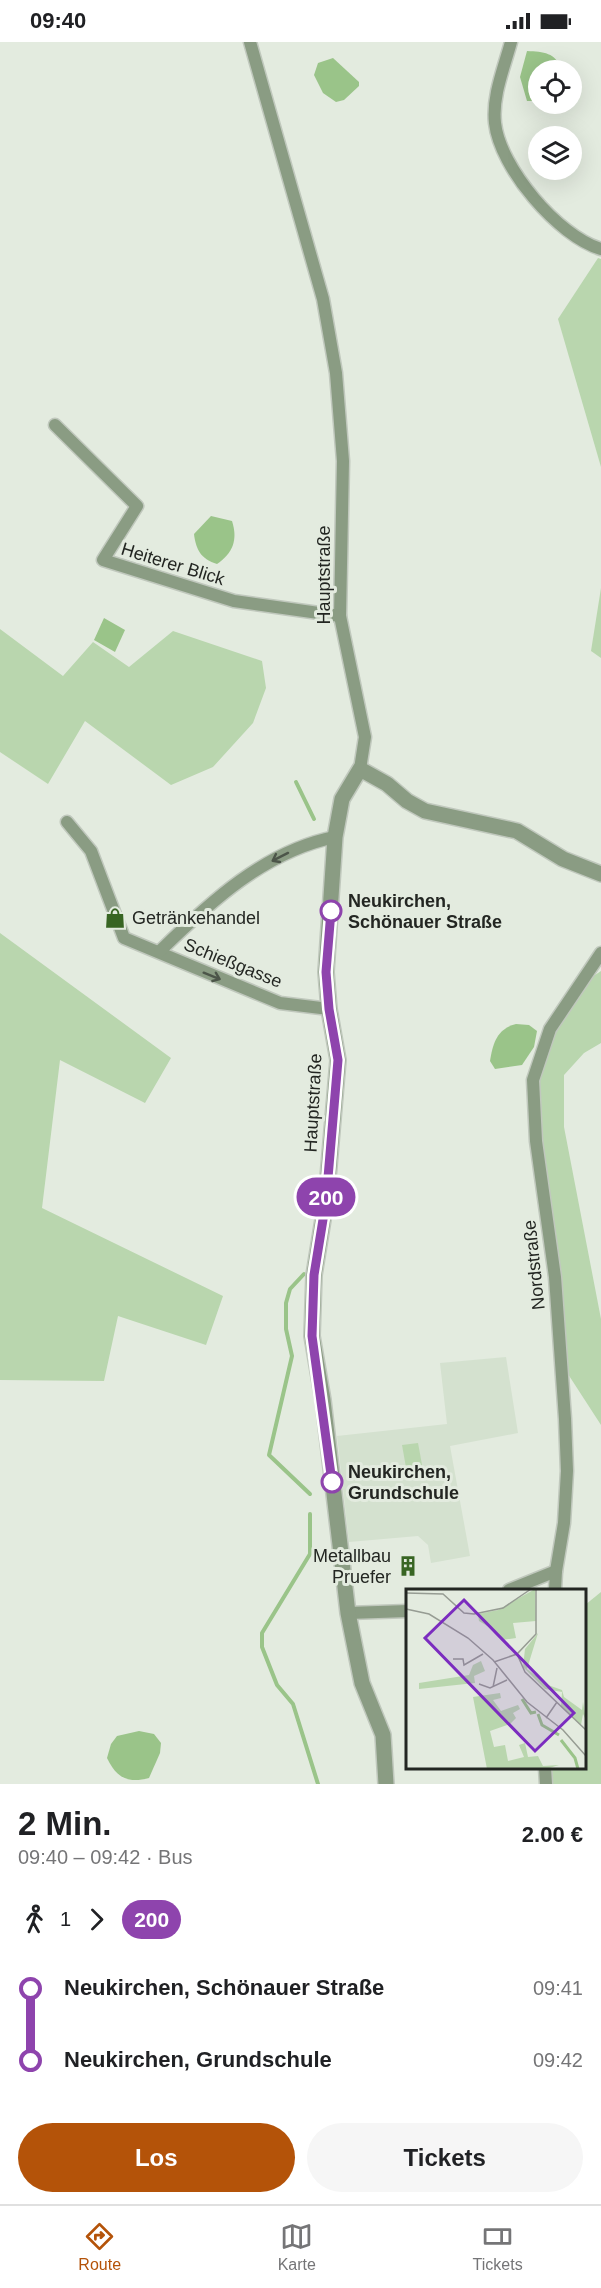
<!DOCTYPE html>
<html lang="de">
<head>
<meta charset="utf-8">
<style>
  body { margin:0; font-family:Helvetica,sans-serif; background:#f6f6f6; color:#202124; height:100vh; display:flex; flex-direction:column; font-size:22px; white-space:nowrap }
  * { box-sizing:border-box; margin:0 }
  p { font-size:20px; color:#757577 }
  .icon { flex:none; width:33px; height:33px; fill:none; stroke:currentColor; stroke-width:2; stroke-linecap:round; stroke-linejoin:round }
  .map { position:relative; height:1742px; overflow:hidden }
  .panel { display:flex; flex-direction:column; background:#fff; flex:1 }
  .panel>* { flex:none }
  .badge { padding:0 12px; border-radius:20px; font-size:21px; line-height:39px }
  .fabs { position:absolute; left:528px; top:18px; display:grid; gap:12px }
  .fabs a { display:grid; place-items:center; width:54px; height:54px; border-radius:50%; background:#fff; box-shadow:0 6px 24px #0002; font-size:30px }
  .map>.badge { position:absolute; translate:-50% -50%; box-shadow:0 0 0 3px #fff }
  .legs { display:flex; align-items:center; gap:9px; height:66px; padding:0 18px; font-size:20px }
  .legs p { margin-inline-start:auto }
  .summary { display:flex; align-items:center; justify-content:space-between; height:102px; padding:0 18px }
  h1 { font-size:33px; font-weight:800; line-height:45px }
  .primary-button { display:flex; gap:12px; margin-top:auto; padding:12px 18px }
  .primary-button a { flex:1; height:69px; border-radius:36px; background:#b45309; color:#fff; font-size:24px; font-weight:800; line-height:69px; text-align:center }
  .primary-button a+a { background:#f6f6f6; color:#202124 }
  ul { padding:0 18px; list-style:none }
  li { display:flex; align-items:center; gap:21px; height:72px; font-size:22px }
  li i { display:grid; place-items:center; width:9px; height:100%; margin:0 8px; background:currentColor }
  li i::after { content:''; width:15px; height:15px; margin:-8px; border:4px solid; border-radius:50%; background:#fff }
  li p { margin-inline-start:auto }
  li:first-child i { background:linear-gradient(#0000 50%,currentColor 0) }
  li:last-child i { background:linear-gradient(currentColor 50%,#0000 0) }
  .status { display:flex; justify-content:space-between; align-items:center; height:42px; padding:0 30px; background:#fff; direction:ltr }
  .status svg { height:16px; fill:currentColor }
  .tab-bar { display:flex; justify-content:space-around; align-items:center; height:84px; border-top:2px solid #e0e0e0; background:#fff; font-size:16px; color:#757577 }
  .tab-bar a { display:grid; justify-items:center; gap:3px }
  .tab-bar .current { color:#b45309 }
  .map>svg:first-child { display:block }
  .built { fill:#d4e1cf }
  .green { fill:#b9d6ae }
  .water { fill:#9ac489 }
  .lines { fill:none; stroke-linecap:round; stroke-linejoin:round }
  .stream { stroke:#9ac489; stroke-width:4 }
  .minor-casing { stroke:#c0c8bd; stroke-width:15 }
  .tertiary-casing { stroke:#c0c8bd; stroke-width:18 }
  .minor { stroke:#8a9c83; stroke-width:12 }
  .tertiary { stroke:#8a9c83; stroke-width:15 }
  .oneway { stroke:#4c5549 }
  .line-1-casing { stroke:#fff; stroke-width:14 }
  .line-1 { stroke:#8e44ad; stroke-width:9 }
  .stop-1-dot { fill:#fff; stroke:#8e44ad; stroke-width:3 }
  .labels { text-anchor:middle; stroke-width:6; stroke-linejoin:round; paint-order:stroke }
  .street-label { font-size:18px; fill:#232622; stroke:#e3ebdf }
  .stop-label { font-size:18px; font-weight:bold; fill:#232622; stroke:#e3ebdf; text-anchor:start }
  .poi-label { font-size:18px; fill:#232622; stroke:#e3ebdf; text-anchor:start }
  .inset-river { fill:none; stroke:#9ac489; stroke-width:3 }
  .inset-road { fill:none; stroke:#969c93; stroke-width:1.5 }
  .view { fill:#7b2cbf; fill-opacity:0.15; stroke:#7b2cbf; stroke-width:3 }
  .inset-edge { fill:none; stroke:#232622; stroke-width:3 }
</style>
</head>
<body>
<div class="status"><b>09:40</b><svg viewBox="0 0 49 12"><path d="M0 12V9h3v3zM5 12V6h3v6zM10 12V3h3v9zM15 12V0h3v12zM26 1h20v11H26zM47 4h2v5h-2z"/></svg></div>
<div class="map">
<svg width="601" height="1742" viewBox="0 0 601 1742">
  <rect width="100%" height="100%" fill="#e3ebdf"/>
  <polygon class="built" points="506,1315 518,1391 450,1404 470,1514 431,1521 428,1503 418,1494 349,1500 337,1394 447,1382 440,1321"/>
  <g class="green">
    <polygon points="598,216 601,217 601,425 558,277"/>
    <polygon points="601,546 601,616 591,609"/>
    <polygon points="0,587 63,634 93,600 129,625 173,589 262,619 266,646 253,681 213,725 171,743 85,679 48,742 0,710"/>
    <polygon points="0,891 171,1016 145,1061 60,1018 42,1166 223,1254 206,1303 118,1274 104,1339 0,1338"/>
    <polygon points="601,929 601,1001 584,1011 564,1033 564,1085 601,1277 601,1383 566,1329 539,1100 539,1038 553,989 586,939"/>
    <polygon points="418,1401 423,1428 407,1431 402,1403"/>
    <polygon points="601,1550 601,1742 551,1742 550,1726 584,1726 585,1563"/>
  </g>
  <g class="water">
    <path d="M 527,9 C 544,10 555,10 562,28 L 538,28 L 538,59 L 527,59 L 520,35 Z"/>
    <polygon points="333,16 359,40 359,44 344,58 336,60 323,51 314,33 318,21"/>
    <path d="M 211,474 L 232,479 C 238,498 233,511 217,522 C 201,517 196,508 194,492 Z"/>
    <polygon points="104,576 125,588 115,610 94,598"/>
    <path d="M 516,982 L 529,983 L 537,989 L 534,1005 L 522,1023 L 495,1027 L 490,1019 C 493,1001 497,987 516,982 Z"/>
    <path d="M 139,1689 L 154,1692 L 161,1701 L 160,1711 L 149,1736 C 127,1742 116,1735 107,1716 L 111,1702 L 117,1694 Z"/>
  </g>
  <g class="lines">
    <g class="stream">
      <polyline points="296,740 314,777"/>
      <polyline points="304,1232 290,1247 286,1261 286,1287 292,1314 269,1413 310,1452"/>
      <polyline points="310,1472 310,1512 262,1591 262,1605 277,1643 293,1662 318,1742"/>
    </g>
    <g class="minor-casing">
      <g id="minor">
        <polyline points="250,0 323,257 336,331 343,419 340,574 365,695 360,727"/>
        <path d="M 511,0 C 504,26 492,54 495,81 C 500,126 558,194 601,207"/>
        <polyline points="55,383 137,464 103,518 234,559 340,574"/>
        <polyline points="67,780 91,809 124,896 280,961 329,967"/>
        <path d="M 160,909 C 210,860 265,809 335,795"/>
        <polyline points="509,1548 556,1529"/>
        <polyline points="555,1548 556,1529 564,1481 567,1429 565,1377 555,1235 536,1099 533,1038 550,987 601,911"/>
        <polyline points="348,1571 408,1569"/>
        <polyline points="545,1726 546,1742"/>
      </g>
    </g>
    <g class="tertiary-casing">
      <polyline id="tertiary" points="386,1742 383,1693 362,1641 348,1571 323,1358 312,1294 314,1233 326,1159 338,1018 329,967 326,930 335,795 342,757 360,727 387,742 407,759 425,769 517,789 563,817 601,832"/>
    </g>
    <use href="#minor" class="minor"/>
    <use href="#tertiary" class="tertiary"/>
  </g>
  <defs><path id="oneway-shaft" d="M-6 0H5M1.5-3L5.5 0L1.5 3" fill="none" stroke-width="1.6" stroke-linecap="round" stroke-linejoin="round" transform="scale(1.5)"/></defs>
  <g class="oneway">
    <use href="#oneway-shaft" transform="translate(280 815) rotate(153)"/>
    <use href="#oneway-shaft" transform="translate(212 934) rotate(22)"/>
  </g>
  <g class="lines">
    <g class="line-1-casing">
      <polyline id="line-1" points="331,869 326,930 329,967 338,1018 326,1159 314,1233 312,1294 332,1440"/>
    </g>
    <use href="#line-1" class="line-1"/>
  </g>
  <defs>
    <g id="shop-bare" transform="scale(1.62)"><path d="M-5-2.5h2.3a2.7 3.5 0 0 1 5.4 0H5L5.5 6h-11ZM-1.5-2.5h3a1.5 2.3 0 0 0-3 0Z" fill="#386523" stroke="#e3ebdf" stroke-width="2.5" paint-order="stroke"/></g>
    <g id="building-bare" transform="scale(1.62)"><path d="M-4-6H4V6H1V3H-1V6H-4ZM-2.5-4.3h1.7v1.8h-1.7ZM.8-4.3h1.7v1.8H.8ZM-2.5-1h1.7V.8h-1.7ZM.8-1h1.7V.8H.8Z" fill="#386523" stroke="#e3ebdf" stroke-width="2.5" paint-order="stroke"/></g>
  </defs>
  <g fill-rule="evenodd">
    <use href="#shop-bare" x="115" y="876"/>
    <use href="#building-bare" x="408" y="1524"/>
  </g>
  <g class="stop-1-dot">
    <circle cx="331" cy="869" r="10"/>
    <circle cx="332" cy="1440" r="10"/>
  </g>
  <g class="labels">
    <g class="street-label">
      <text transform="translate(173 522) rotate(17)" y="6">Heiterer Blick</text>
      <text transform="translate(324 533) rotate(-90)" y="6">Hauptstraße</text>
      <text transform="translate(233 921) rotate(22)" y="6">Schießgasse</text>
      <text transform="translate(313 1061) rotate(-87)" y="6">Hauptstraße</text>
      <text transform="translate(534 1223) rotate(-96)" y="6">Nordstraße</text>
    </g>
    <g class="stop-label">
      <text x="348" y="865">Neukirchen,<tspan x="348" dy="21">Schönauer Straße</tspan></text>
      <text x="348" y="1436">Neukirchen,<tspan x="348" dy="21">Grundschule</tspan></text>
    </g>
    <g class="poi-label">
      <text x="132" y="882">Getränkehandel</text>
      <text x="391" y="1520" text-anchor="end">Metallbau<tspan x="391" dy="21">Pruefer</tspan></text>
    </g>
  </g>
  <g transform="translate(406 1547)">
    <rect width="180" height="180" fill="#e3ebdf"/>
    <path d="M 129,0 L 130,32 L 107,34 L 110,49 L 96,51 L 88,41 L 73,32 L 72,25 L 92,21 ZM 132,44 L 121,80 L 142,96 L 156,101 L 158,108 L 176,121 L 177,113 L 180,131 L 177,125 L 175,136 L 155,117 L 156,103 L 139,100 L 117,78 L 119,60 ZM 75,72 L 79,82 L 68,87 L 69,94 L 13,100 L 13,94 L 63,86 L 67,76 ZM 94,104 L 95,109 L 87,111 L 95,122 L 112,116 L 114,120 L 107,124 L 110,129 L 104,135 L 84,142 L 88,158 L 99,156 L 102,172 L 118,168 L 113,156 L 119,154 L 122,168 L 132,167 L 137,177 L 153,176 L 140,180 L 81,180 L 67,108 Z" fill="#b9d6ae"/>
    <path class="inset-river" d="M 116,110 L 125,124 L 130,123M 132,125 L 136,136 L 153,146M 155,151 L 169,169 L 172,180"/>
    <path class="inset-road" d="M 0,4 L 37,5 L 58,24 L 68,25 L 97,19 L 125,0M 0,20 L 23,25 L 62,49 L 87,71 L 121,113 L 157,141 L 180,167M 111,65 L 119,83 L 180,141M 47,70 L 57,70 L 58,76 L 77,65M 88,73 L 111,65 L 130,45 L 130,0M 73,95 L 84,99 L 101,91M 87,98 L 91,79M 140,129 L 151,113"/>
    <path class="view" d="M 58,11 L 168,124 L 129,162 L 19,49 Z"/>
    <rect width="180" height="180" class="inset-edge"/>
  </g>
</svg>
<div class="fabs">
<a><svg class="icon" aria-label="locate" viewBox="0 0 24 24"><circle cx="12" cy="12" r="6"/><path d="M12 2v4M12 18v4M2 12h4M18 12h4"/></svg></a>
<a><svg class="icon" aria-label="layers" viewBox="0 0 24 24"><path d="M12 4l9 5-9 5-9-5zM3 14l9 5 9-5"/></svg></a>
</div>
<b class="badge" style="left:326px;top:1155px;background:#8e44ad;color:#fff">200</b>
</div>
<section class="panel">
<div class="summary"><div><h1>2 Min.</h1><p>09:40 – 09:42 · Bus</p></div><b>2.00 €</b></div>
<div class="legs"><svg class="icon" aria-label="walk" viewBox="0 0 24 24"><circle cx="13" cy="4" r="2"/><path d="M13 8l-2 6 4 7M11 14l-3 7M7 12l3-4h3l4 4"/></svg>1<svg class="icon" aria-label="forward" viewBox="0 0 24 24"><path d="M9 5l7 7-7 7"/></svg><b class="badge" style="background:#8e44ad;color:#fff">200</b></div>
<ul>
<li><i style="color:#8e44ad"></i><b>Neukirchen, Schönauer Straße</b><p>09:41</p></li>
<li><i style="color:#8e44ad"></i><b>Neukirchen, Grundschule</b><p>09:42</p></li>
</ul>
<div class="primary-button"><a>Los</a><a>Tickets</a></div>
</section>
<nav class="tab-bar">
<a class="current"><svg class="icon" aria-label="directions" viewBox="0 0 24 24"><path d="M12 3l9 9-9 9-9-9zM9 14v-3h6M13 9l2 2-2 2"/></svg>Route</a>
<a><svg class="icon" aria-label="map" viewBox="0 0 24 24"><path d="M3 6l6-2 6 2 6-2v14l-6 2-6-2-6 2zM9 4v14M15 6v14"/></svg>Karte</a>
<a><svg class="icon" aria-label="tickets" viewBox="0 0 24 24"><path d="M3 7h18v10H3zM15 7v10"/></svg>Tickets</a>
</nav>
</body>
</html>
